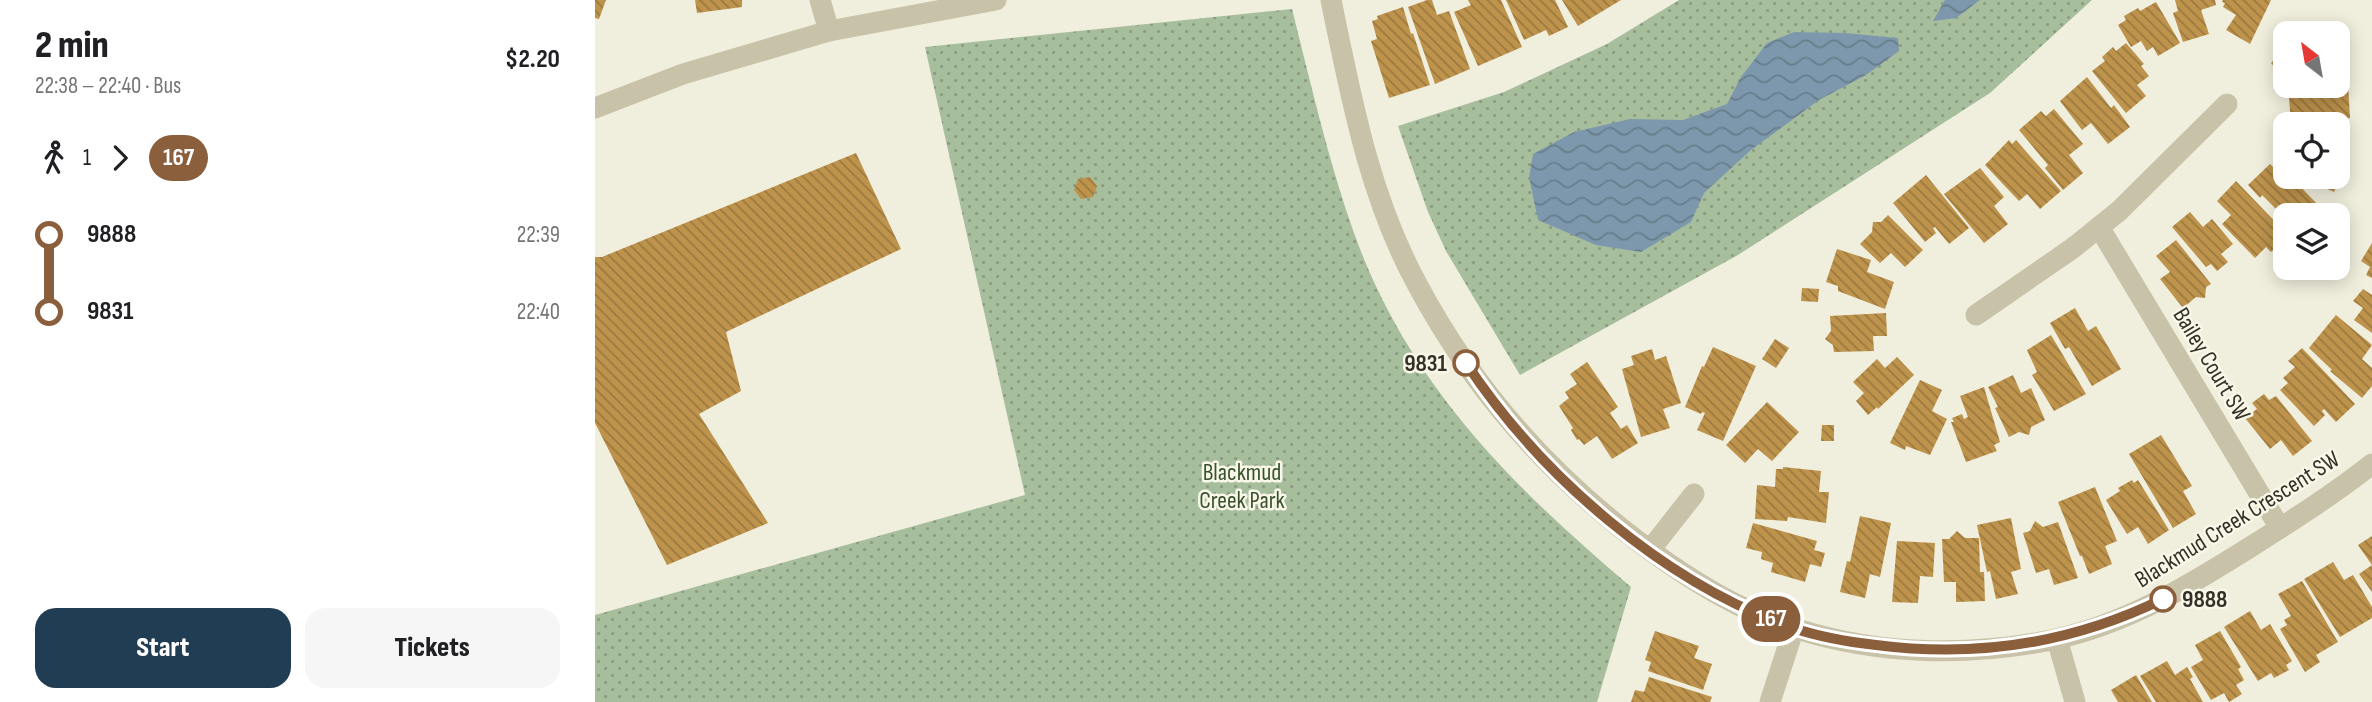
<!DOCTYPE html>
<html lang="en">
<head>
<meta charset="utf-8">
<style>
  body { margin:0; font-family:"Sofia Sans Condensed",sans-serif; background:#f6f6f6; color:#202124; height:100vh; display:flex; flex-direction:column; font-size:26px; white-space:nowrap }
  * { box-sizing:border-box; margin:0 }
  p { font-size:23px; color:#757577 }
  .icon { flex:none; width:38px; height:38px; fill:none; stroke:currentColor; stroke-width:2; stroke-linecap:round; stroke-linejoin:round }
  .map { position:relative; flex:1; overflow:hidden }
  .panel { display:flex; flex-direction:column; background:#fff; width:595px }
  .panel>* { flex:none }
  .badge { padding:0 14px; border-radius:23px; font-size:24px; line-height:46px }
  .needle { width:46px; rotate:329deg }
  .tools { position:absolute; left:1678px; top:21px; display:grid; gap:14px }
  .tools a { display:grid; place-items:center; width:77px; height:77px; border-radius:14px; background:#fff; box-shadow:0 4px 18px #0003; font-size:35px }
  .map>.badge { position:absolute; translate:-50% -50%; box-shadow:0 0 0 4px #fff }
  .legs { display:flex; align-items:center; gap:10px; height:77px; padding:0 35px; font-size:23px }
  .legs p { margin-inline-start:auto }
  .headline { display:flex; align-items:center; justify-content:space-between; height:119px; padding:0 35px }
  h1 { font-size:38px; font-weight:800; line-height:52px }
  .button { display:flex; gap:14px; margin-top:auto; padding:14px 35px }
  .button a { flex:1; height:80px; border-radius:21px; background:#203d54; color:#fff; font-size:28px; font-weight:800; line-height:80px; text-align:center }
  .button a+a { background:#f6f6f6; color:#202124 }
  ul { padding:0 35px; list-style:none }
  li { display:flex; align-items:center; gap:24px; height:77px; font-size:26px }
  li i { display:grid; place-items:center; width:10px; height:100%; margin:0 9px; background:currentColor }
  li i::after { content:''; width:18px; height:18px; margin:-9px; border:5px solid; border-radius:50%; background:#fff }
  li p { margin-inline-start:auto }
  li:first-child i { background:linear-gradient(#0000 50%,currentColor 0) }
  li:last-child i { background:linear-gradient(currentColor 50%,#0000 0) }
  main { display:flex; flex:1; min-height:0 }
  .map>svg:first-child { display:block }
  .green { fill:url(#green-dots) }
  .water { fill:url(#water-waves) }
  .building { fill:url(#building-back-hatch) }
  .lines { fill:none; stroke-linecap:round; stroke-linejoin:round }
  .minor { stroke:#c8c2a9; stroke-width:21 }
  .line-1-casing { stroke:#fff; stroke-width:16 }
  .line-1 { stroke:#8b5e3c; stroke-width:10 }
  .stop-1-dot { fill:#fff; stroke:#8b5e3c; stroke-width:3.5 }
  .labels { text-anchor:middle; stroke-width:5; stroke-linejoin:round; paint-order:stroke }
  .stop-label { font-size:24px; font-weight:bold; fill:#353128; stroke:#f8f7e8; text-anchor:end }
  .street-label { font-size:24px; fill:#353128; stroke:#f8f7e8 }
  .park-label { font-size:24px; fill:#37522d; stroke:#f8f7e8 }
</style>
</head>
<body>
<main>
<section class="panel">
<div class="headline"><div><h1>2 min</h1><p>22:38 – 22:40 · Bus</p></div><b>$2.20</b></div>
<div class="legs"><svg class="icon" aria-label="walk" viewBox="0 0 24 24"><circle cx="13" cy="4" r="2"/><path d="M13 8l-2 6 4 7M11 14l-3 7M7 12l3-4h3l4 4"/></svg>1<svg class="icon" aria-label="forward" viewBox="0 0 24 24"><path d="M9 5l7 7-7 7"/></svg><b class="badge" style="background:#8b5e3c;color:#fff">167</b></div>
<ul>
<li><i style="color:#8b5e3c"></i><b>9888</b><p>22:39</p></li>
<li><i style="color:#8b5e3c"></i><b>9831</b><p>22:40</p></li>
</ul>
<div class="button"><a>Start</a><a>Tickets</a></div>
</section>
<div class="map">
<svg width="1777" height="702" viewBox="0 0 1777 702">
  <defs>
    <pattern id="green-dots" width="8" height="8" patternUnits="userSpaceOnUse" patternTransform="scale(1.75)"><rect width="8" height="8" fill="#a7be9d"/><path d="M2 2h.1M6 6h.1" fill="none" stroke="#899b80" stroke-width="1.8" stroke-linecap="round"/></pattern>
    <pattern id="water-waves" width="16" height="10" patternUnits="userSpaceOnUse" patternTransform="scale(1.75)"><rect width="16" height="10" fill="#7d98ac"/><path d="M0 5q4-4 8 0t8 0" fill="none" stroke="#677d8c"/></pattern>
    <pattern id="building-back-hatch" width="6" height="6" patternUnits="userSpaceOnUse" patternTransform="scale(1.75)"><rect width="6" height="6" fill="#be934c"/><path d="M-1 5l2 2M0 0l6 6M5-1l2 2" fill="none" stroke="#9b793f"/></pattern>
  </defs>
  <rect width="100%" height="100%" fill="#f0eedc"/>
  <g class="green">
    <polygon points="1084,0 1497,0 1395,93 1143,255 925,375 851,251 833,212 803,126 909,92 1012,44"/>
    <path d="M 697,9 C 716,84 733,160 759,233 C 813,384 917,486 1036,587 L 1002,702 L 0,702 L 0,615 L 430,495 L 330,47 Z"/>
  </g>
  <g class="water">
    <polygon points="1350,0 1385,0 1361,18 1338,21"/>
    <polygon points="1199,32 1250,33 1303,38 1304,51 1271,75 1224,100 1156,150 1109,193 1096,222 1046,252 1001,245 943,220 934,177 938,154 979,132 1035,119 1088,120 1132,104 1146,77 1172,43"/>
  </g>
  <g class="building">
    <polygon points="0,0 11,0 4,19 0,18"/>
    <polygon points="100,0 147,0 147,7 102,13"/>
    <polygon points="832,0 837,0 842,15 854,11 875,69 840,84 813,7"/>
    <polygon points="873,0 906,0 927,47 883,66 859,12 876,5"/>
    <polygon points="911,0 960,0 973,27 954,36 951,30 929,40"/>
    <polygon points="967,0 1026,0 983,26"/>
    <polygon points="1580,0 1620,0 1621,5 1606,10 1614,34 1588,42 1578,13 1583,11"/>
    <polygon points="1628,0 1676,0 1655,44 1631,30 1641,15 1628,7 1630,3 1627,2"/>
    <polygon points="1561,2 1585,43 1563,56 1558,47 1552,51 1546,41 1536,47 1523,25 1531,20 1529,16 1543,8 1545,11"/>
    <polygon points="808,7 816,34 818,33 835,85 794,98 776,41 782,39 777,21 783,19 782,16"/>
    <polygon points="1723,26 1728,33 1712,33"/>
    <polygon points="1531,43 1549,64 1546,66 1554,76 1542,85 1551,96 1531,113 1497,71 1510,61 1507,57 1518,47 1521,51"/>
    <polygon points="1690,49 1690,80 1676,63"/>
    <polygon points="1492,77 1516,108 1519,105 1535,127 1513,144 1496,123 1487,130 1465,101"/>
    <polygon points="1743,84 1753,84 1755,118 1696,123 1694,97 1701,97 1701,94 1719,93 1719,86"/>
    <polygon points="1459,109 1488,144 1474,155 1488,173 1468,190 1450,168 1453,165 1424,130 1446,111 1451,116"/>
    <polygon points="1690,137 1690,157 1683,154"/>
    <polygon points="1414,140 1417,144 1421,140 1466,191 1445,209 1432,194 1424,201 1390,165"/>
    <polygon points="261,153 306,249 131,332 146,391 104,414 173,523 72,565 0,423 0,257 7,257"/>
    <polygon points="1743,153 1749,156 1748,159 1754,162 1739,192 1706,177 1743,177"/>
    <polygon points="1675,164 1688,177 1690,174 1690,177 1696,177 1728,210 1722,215 1690,215 1690,226 1681,216 1684,212 1667,195 1665,198 1653,185"/>
    <polygon points="1385,168 1409,197 1399,206 1413,224 1389,243 1349,194"/>
    <polygon points="1331,175 1374,228 1354,244 1340,227 1338,228 1341,233 1330,242 1298,203"/>
    <polygon points="495,177 502,186 498,197 486,199 479,190 483,179"/>
    <polygon points="1641,181 1690,232 1690,238 1676,252 1671,247 1660,258 1627,224 1636,215 1622,201"/>
    <polygon points="1595,212 1608,227 1617,219 1638,244 1626,254 1633,262 1622,271 1616,264 1611,267 1577,227"/>
    <polygon points="1293,215 1328,250 1310,267 1296,253 1285,263 1265,244 1277,232 1278,222 1286,222"/>
    <polygon points="1581,240 1616,284 1611,287 1610,298 1601,297 1588,308 1565,279 1575,272 1561,256"/>
    <polygon points="1777,243 1777,278 1771,275 1775,267 1766,261"/>
    <polygon points="1242,249 1276,260 1272,272 1299,282 1290,309 1243,291 1243,286 1231,282"/>
    <polygon points="1207,288 1224,289 1223,302 1206,301"/>
    <polygon points="1768,289 1777,295 1777,333 1759,320 1768,308 1758,301"/>
    <polygon points="1480,308 1493,331 1501,326 1526,369 1497,386 1474,347 1470,349 1455,323"/>
    <polygon points="1291,313 1292,336 1278,336 1279,351 1239,352 1238,345 1230,339 1236,331 1235,316"/>
    <polygon points="1741,315 1777,345 1767,359 1777,368 1777,386 1767,398 1735,371 1737,370 1714,348"/>
    <polygon points="1456,335 1491,394 1459,411 1437,375 1442,372 1432,350"/>
    <polygon points="1180,339 1194,348 1181,368 1167,359"/>
    <polygon points="1118,347 1161,366 1128,441 1102,430 1110,413 1107,412 1106,414 1090,407 1107,366 1109,367"/>
    <polygon points="1707,348 1760,404 1741,422 1729,409 1727,411 1730,415 1719,426 1685,390 1693,383 1688,378 1700,367 1693,361"/>
    <polygon points="1057,349 1060,360 1071,356 1086,403 1068,409 1075,428 1046,437 1027,369 1039,365 1036,356"/>
    <polygon points="1302,357 1319,375 1283,409 1282,407 1273,415 1261,401 1269,393 1258,382 1282,359 1290,368"/>
    <polygon points="992,362 1023,407 1015,413 1026,429 1032,425 1043,443 1017,459 1002,436 989,445 984,439 982,440 976,430 978,428 964,406 974,398 970,392 982,384 975,374"/>
    <polygon points="1418,375 1426,393 1436,388 1450,420 1436,427 1434,435 1424,432 1414,437 1400,408 1403,407 1393,387"/>
    <polygon points="1325,380 1347,390 1337,411 1352,419 1335,455 1311,446 1310,450 1295,443"/>
    <polygon points="1389,387 1405,442 1399,445 1402,451 1371,462 1356,422 1359,422 1357,418 1367,414 1369,419 1373,417 1365,396"/>
    <polygon points="1669,394 1674,400 1681,396 1717,441 1698,456 1686,440 1675,449 1650,418 1662,409 1657,403"/>
    <polygon points="1172,402 1204,432 1177,461 1163,449 1150,463 1131,445"/>
    <polygon points="1227,425 1239,425 1239,441 1226,441"/>
    <polygon points="1566,435 1597,486 1588,491 1601,514 1578,528 1534,454"/>
    <polygon points="1188,467 1226,471 1224,492 1234,492 1231,523 1193,517 1192,521 1160,519 1162,485 1180,487 1181,469 1188,469"/>
    <polygon points="1537,480 1539,483 1543,480 1574,530 1553,544 1543,527 1532,534 1511,500 1525,491 1523,488"/>
    <polygon points="1500,487 1522,541 1510,546 1517,564 1494,574 1487,556 1485,556 1463,502"/>
    <polygon points="1265,516 1296,523 1285,577 1275,574 1270,598 1245,592 1252,561 1255,562"/>
    <polygon points="1416,518 1426,569 1416,572 1423,594 1401,599 1395,571 1392,572 1382,525"/>
    <polygon points="1440,521 1448,527 1463,522 1483,578 1459,585 1454,569 1441,573 1428,533 1435,531"/>
    <polygon points="1158,523 1222,541 1219,550 1230,553 1226,567 1215,564 1210,582 1176,572 1178,563 1166,559 1167,552 1151,548"/>
    <polygon points="1362,531 1370,538 1384,538 1385,572 1389,572 1390,601 1361,602 1361,582 1349,582 1347,539 1354,539"/>
    <polygon points="1777,536 1777,592 1764,574 1777,565 1763,545"/>
    <polygon points="1302,541 1340,543 1338,577 1325,576 1323,603 1297,602"/>
    <polygon points="1738,562 1749,580 1758,575 1777,607 1777,618 1745,637 1709,579"/>
    <polygon points="1707,581 1743,642 1721,655 1725,662 1710,672 1685,629 1692,625 1689,620 1696,616 1683,594"/>
    <polygon points="1655,611 1666,630 1675,624 1697,661 1691,665 1694,670 1679,678 1676,673 1663,681 1629,627"/>
    <polygon points="1060,631 1104,646 1099,658 1117,664 1108,690 1053,671 1056,662 1050,660"/>
    <polygon points="1625,631 1646,667 1643,669 1649,680 1641,685 1647,694 1634,702 1629,693 1616,700 1596,667 1608,660 1600,645"/>
    <polygon points="1572,661 1580,675 1592,667 1598,677 1595,679 1608,702 1561,702 1545,676"/>
    <polygon points="1541,675 1557,702 1523,702 1516,690"/>
    <polygon points="1054,677 1117,697 1115,702 1036,702 1040,690 1049,692"/>
  </g>
  <g class="lines">
    <g class="minor">
      <polyline points="225,0 234,31"/>
      <path d="M 736,0 C 756,97 774,196 822,284 C 882,397 968,490 1073,563 C 1112,590 1156,615 1202,629 C 1284,655 1376,657 1461,639 C 1533,623 1595,585 1657,546 C 1698,520 1739,494 1777,464"/>
      <polyline points="0,108 88,74 234,31 401,0"/>
      <polyline points="1504,227 1685,528"/>
      <polyline points="1381,315 1478,248 1524,211 1632,104"/>
      <polyline points="1055,550 1099,494"/>
      <polyline points="1462,639 1480,702"/>
      <polyline points="1175,702 1199,628"/>
    </g>
  </g>
  <g class="lines">
    <g class="line-1-casing">
      <path id="line-1" d="M 871,363 C 946,476 1069,583 1198,628 C 1225,637 1254,642 1281,645 C 1381,658 1478,643 1568,599"/>
    </g>
    <use href="#line-1" class="line-1"/>
  </g>
  <g class="stop-1-dot">
    <circle cx="871" cy="363" r="12"/>
    <circle cx="1568" cy="599" r="12"/>
  </g>
  <g class="labels">
    <g class="stop-label">
      <text x="852" y="371">9831</text>
      <text x="1587" y="607" text-anchor="start">9888</text>
    </g>
    <g class="street-label">
      <text transform="translate(1617 364) rotate(59)" y="8">Bailey Court SW</text>
      <text transform="translate(1642 519) rotate(-32)" y="8">Blackmud Creek Crescent SW</text>
    </g>
    <g class="park-label">
      <text x="647" y="480">Blackmud<tspan x="647" dy="28">Creek Park</tspan></text>
    </g>
  </g>
</svg>
<div class="tools">
<a><svg class="needle" viewBox="-14 -14 28 28"><path d="M0-13l5 13h-10z" fill="#e53935"/><path d="M0 13l5-13h-10z" fill="#757577"/></svg></a>
<a><svg class="icon" aria-label="locate" viewBox="0 0 24 24"><circle cx="12" cy="12" r="6"/><path d="M12 2v4M12 18v4M2 12h4M18 12h4"/></svg></a>
<a><svg class="icon" aria-label="layers" viewBox="0 0 24 24"><path d="M12 4l9 5-9 5-9-5zM3 14l9 5 9-5"/></svg></a>
</div>
<b class="badge" style="left:1176px;top:619px;background:#8b5e3c;color:#fff">167</b>
</div>
</main>
</body>
</html>
